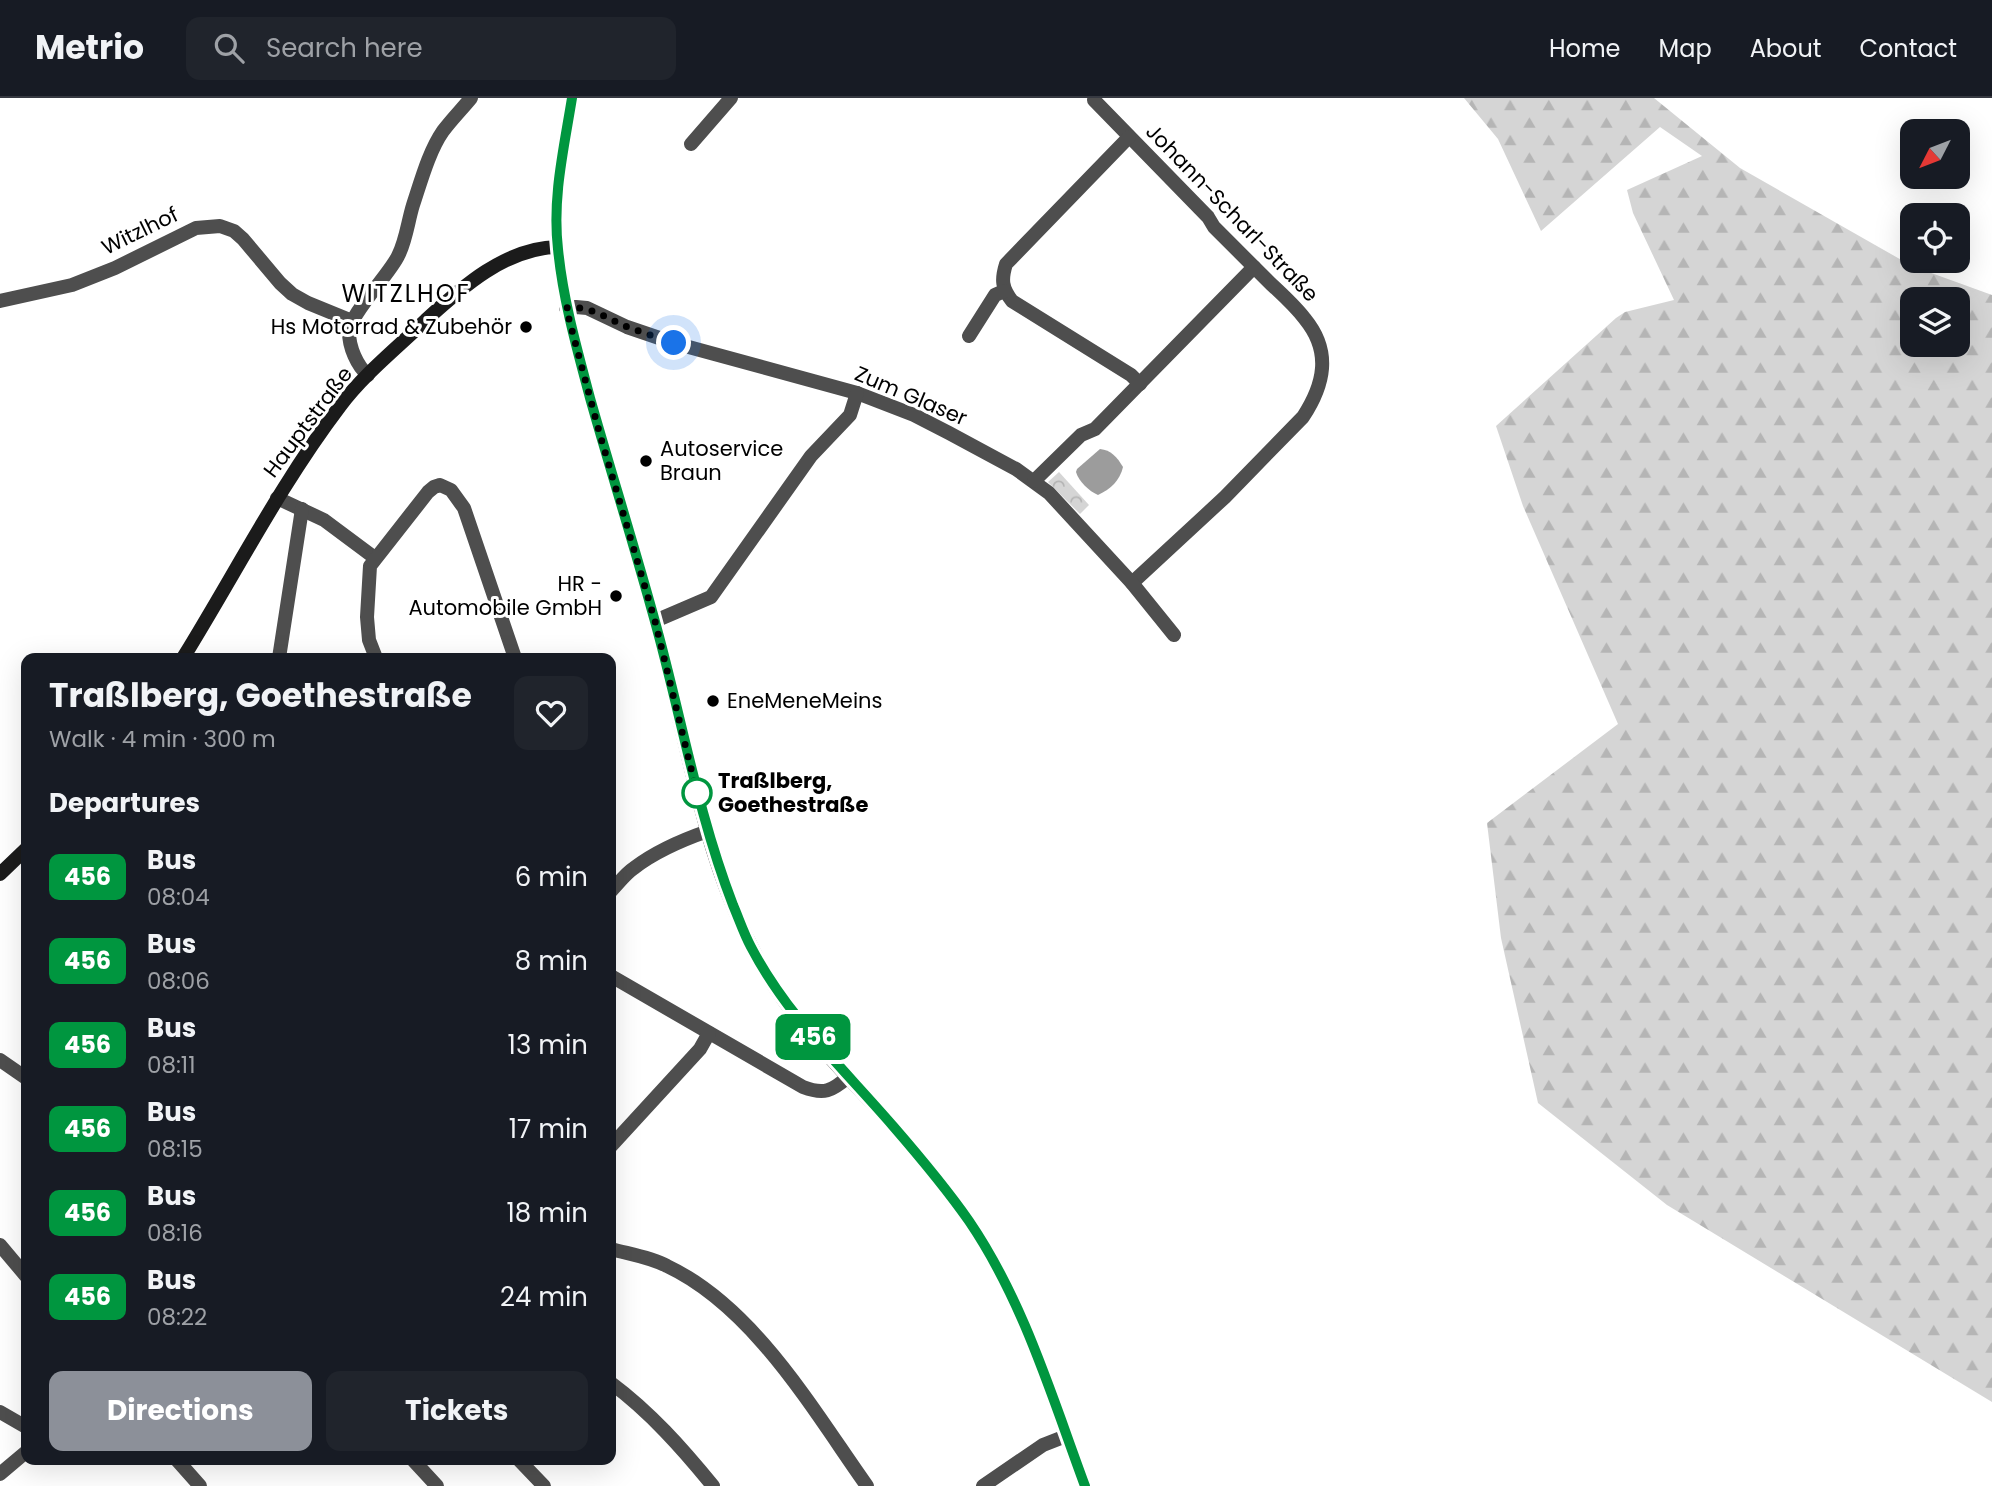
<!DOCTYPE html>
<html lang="en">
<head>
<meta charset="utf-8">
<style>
  body { margin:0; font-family:Poppins,sans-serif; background:#20242c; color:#f1f3f6; height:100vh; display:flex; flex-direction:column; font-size:26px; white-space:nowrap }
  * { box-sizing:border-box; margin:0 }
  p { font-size:23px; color:#9ea1a6 }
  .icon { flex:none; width:38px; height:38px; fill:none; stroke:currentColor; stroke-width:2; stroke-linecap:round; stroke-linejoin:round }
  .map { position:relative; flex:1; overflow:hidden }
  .sheet { position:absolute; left:21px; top:555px; width:595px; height:812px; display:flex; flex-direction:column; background:#171b24; border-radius:14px; box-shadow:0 7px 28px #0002 }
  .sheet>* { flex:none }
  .badge { padding:0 14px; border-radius:10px; font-size:24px; line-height:46px }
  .needle { width:46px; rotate:228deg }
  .controls { position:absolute; left:1900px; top:21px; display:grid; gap:14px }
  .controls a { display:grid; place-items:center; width:70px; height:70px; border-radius:14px; background:#171b24; box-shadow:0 7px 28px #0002; font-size:35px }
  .you { position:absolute; width:35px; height:35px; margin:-18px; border:5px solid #fff; border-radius:50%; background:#1a73e8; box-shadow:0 0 0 10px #1a73e833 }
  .map>.badge { position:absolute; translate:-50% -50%; box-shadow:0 0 0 4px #fff }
  h2 { padding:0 28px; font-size:26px; line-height:63px }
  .round { display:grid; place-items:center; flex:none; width:74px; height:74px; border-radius:14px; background:#20242c }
  .summary { display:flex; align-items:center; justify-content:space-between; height:119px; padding:0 28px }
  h1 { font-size:33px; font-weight:700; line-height:52px }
  .action { display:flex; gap:14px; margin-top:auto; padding:14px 28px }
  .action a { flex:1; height:80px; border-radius:14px; background:#8c9099; color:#fff; font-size:28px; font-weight:700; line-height:80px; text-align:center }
  .action a+a { background:#20242c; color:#f1f3f6 }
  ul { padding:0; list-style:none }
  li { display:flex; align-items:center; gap:21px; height:84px; padding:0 28px }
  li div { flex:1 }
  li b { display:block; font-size:26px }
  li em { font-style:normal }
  li .badge { min-width:77px; font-weight:700; text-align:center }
  header { display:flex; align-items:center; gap:42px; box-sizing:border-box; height:98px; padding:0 35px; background:#171b24; border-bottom:2px solid #363941 }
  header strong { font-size:33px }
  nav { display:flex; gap:38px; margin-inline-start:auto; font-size:24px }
  .search { width:490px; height:63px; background:#20242c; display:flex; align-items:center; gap:18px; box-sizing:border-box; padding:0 24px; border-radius:14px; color:#9ea1a6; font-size:26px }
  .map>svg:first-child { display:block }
  .forest { fill:url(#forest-firs); fill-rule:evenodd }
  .park { fill:url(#park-crowns) }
  .water { fill:#9c9c9c }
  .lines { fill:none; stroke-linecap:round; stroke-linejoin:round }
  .street { stroke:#4e4e4e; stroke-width:14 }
  .secondary { stroke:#1b1b1b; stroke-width:14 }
  .line-casing { stroke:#fff; stroke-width:16 }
  .line { stroke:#00963f; stroke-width:10 }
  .walk { stroke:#000; stroke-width:7; stroke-dasharray:0 12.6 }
  .poi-dot { fill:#000; stroke:#fff; stroke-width:2.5 }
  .stop-dot { fill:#fff; stroke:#00963f; stroke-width:3.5 }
  .labels { text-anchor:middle; stroke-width:6; stroke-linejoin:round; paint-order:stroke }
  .street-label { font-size:21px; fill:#000; stroke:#fff }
  .poi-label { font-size:21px; fill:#000; stroke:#fff; text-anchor:end }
  .stop-label { font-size:21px; font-weight:bold; fill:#000; stroke:#fff; text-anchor:start }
  .quarter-label { font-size:24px; letter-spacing:2px; fill:#000; stroke:#fff }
</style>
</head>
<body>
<header>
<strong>Metrio</strong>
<div class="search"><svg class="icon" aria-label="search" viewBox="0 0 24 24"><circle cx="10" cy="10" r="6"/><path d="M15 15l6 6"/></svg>Search here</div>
<nav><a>Home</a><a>Map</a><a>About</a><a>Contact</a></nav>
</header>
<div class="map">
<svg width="1992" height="1388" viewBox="0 0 1992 1388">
  <defs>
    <pattern id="forest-firs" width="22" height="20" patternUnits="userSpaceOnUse" patternTransform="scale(1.75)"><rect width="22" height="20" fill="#d5d5d5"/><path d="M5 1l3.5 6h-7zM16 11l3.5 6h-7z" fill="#b5b5b5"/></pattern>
    <pattern id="park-crowns" width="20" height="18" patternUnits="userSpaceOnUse" patternTransform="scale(1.75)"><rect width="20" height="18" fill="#d5d5d5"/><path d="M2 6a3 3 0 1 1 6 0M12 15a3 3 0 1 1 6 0" fill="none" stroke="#b5b5b5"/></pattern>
  </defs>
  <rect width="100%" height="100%" fill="#fff"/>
  <path class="forest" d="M 1464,0 L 1654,0 L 1740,70 L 1912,168 L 1992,197 L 1992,1304 L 1667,1107 L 1538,1005 L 1501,840 L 1487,725 L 1618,626 L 1523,408 L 1496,328 L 1616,220 L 1625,214 L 1674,202 L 1633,115 L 1627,92 L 1702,58 L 1660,29 L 1541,133 L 1498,41 ZM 1913,201 L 1958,201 L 1958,247 L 1913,247 Z"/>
  <polygon class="park" points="1059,374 1089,407 1080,416 1048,384"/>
  <path class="water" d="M 1100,351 C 1111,352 1117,359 1123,369 C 1120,382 1111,391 1098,397 C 1089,393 1079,384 1076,374 L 1077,371 Z"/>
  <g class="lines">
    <g class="street">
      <path d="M 1094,2 L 1208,119 L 1214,129 C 1233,148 1252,167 1271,186 C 1283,197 1295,208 1305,221 C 1332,254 1324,287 1303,319 L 1225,399 L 1132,485"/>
      <path d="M 1129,39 L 1006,166 C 1001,182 1002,190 1012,203 L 1131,277 L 1140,286"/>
      <polyline points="691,46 731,0"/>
      <polyline points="0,203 72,187 115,170 196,130 220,128 234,133 243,141 280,185 292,196 308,205 352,223"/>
      <polyline points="566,210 576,209 587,210 627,229 674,245 857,295 914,317 949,335 1016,371 1049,395 1132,485 1174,537"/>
      <polyline points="969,238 995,197 1004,193"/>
      <path d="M 368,277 C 357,268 349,249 349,234 C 349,217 389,177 398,158 C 406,143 408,123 413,107 C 421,83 429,53 443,33 C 452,21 462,11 471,0"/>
      <polyline points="1034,383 1081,337 1095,331 1254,169"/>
      <polyline points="277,400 324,422 375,460"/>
      <polyline points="655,523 711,499 811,358 850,317 857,295"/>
      <polyline points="279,560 302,411"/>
      <polyline points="376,560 369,542 367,519 370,468 428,394 434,389 440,387 451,392 464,410 515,560"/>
      <path d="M 611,793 C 618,786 625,776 634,770 C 656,753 682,742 708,733"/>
      <path d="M 611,878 L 803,989 C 824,997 832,993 848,979"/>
      <polyline points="0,962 26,980"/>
      <polyline points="611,1048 700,951 709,935"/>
      <polyline points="0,1147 26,1178"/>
      <path d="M 611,1151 C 629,1156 650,1159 667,1168 C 754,1209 813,1312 867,1388"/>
      <path d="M 611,1285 C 650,1314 682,1350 713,1388"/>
      <polyline points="0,1314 26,1329"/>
      <polyline points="177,1362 200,1388"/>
      <polyline points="413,1362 437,1388"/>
      <polyline points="519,1362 544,1388"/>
      <polyline points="0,1376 26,1354"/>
      <polyline points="983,1388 1043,1347 1066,1338"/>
    </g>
    <g class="secondary">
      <path d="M 572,0 C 564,50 552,100 558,151 C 563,202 577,251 590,300 C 611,374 634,447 654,520 C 688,639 702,768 766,875 C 799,930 845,976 888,1022 C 916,1054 944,1088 969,1123 C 1024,1203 1051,1299 1085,1388"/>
      <path d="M 183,560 C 235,476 280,387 340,308 C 364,276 397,250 426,222 C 462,189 506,150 557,149"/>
      <polyline points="0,776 26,751"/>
    </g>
  </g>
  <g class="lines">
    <g class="line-casing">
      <path id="line" d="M 572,0 C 564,50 552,100 558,151 C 563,202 577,251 590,300 C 611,374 634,447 654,520 C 681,616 697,714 733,807 C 739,821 744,836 751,849 C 787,918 843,970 893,1028 C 919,1058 946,1090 969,1123 C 1023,1202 1052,1299 1085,1388"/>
    </g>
    <use href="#line" class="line"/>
    <path class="walk" d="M 674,245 C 658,240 641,234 625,228 C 605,219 588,207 566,210 L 600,337 L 655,523 L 697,695"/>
  </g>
  <g class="poi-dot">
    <circle cx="526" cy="229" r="7"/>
    <circle cx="646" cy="363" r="7"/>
    <circle cx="616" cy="498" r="7"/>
    <circle cx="713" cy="603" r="7"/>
  </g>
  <circle class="stop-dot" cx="697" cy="695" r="14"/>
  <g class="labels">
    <g class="street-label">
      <text transform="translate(1232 115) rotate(46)" y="7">Johann-Scharl-Straße</text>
      <text transform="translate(140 133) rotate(-26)" y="7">Witzlhof</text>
      <text transform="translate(911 298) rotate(23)" y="7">Zum Glaser</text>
      <text transform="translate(308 324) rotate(-53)" y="7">Hauptstraße</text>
    </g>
    <g class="poi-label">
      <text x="512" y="236">Hs Motorrad &amp; Zubehör</text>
      <text x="660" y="358" text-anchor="start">Autoservice<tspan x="660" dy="24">Braun</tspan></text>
      <text x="602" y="493">HR -<tspan x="602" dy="24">Automobile GmbH</tspan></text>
      <text x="727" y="610" text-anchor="start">EneMeneMeins</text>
    </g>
    <g class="stop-label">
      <text x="718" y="690">Traßlberg,<tspan x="718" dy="24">Goethestraße</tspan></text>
    </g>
    <g class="quarter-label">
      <text x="406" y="204">WITZLHOF</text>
    </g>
  </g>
</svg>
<div class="controls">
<a><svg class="needle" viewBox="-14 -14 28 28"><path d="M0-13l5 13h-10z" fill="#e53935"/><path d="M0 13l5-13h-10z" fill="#9ea1a6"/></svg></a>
<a><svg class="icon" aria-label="locate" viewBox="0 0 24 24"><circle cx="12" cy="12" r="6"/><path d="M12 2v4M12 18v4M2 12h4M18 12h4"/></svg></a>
<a><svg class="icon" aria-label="layers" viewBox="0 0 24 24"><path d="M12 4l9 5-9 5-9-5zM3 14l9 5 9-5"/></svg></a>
</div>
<div class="you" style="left:674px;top:245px"></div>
<b class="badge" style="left:813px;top:939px;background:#00963f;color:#fff">456</b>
<section class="sheet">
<div class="summary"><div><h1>Traßlberg, Goethestraße</h1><p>Walk · 4 min · 300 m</p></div><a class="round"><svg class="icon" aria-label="heart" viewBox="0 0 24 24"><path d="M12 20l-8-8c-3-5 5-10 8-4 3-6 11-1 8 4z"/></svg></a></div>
<h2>Departures</h2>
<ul>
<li><span class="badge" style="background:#00963f;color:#fff">456</span><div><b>Bus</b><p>08:04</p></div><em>6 min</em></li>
<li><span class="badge" style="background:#00963f;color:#fff">456</span><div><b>Bus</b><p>08:06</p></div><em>8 min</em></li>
<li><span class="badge" style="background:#00963f;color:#fff">456</span><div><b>Bus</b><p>08:11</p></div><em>13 min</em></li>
<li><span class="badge" style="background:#00963f;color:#fff">456</span><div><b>Bus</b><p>08:15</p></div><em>17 min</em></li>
<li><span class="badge" style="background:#00963f;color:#fff">456</span><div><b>Bus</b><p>08:16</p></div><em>18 min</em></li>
<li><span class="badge" style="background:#00963f;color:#fff">456</span><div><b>Bus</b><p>08:22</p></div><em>24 min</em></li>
</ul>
<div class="action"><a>Directions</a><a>Tickets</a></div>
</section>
</div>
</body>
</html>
